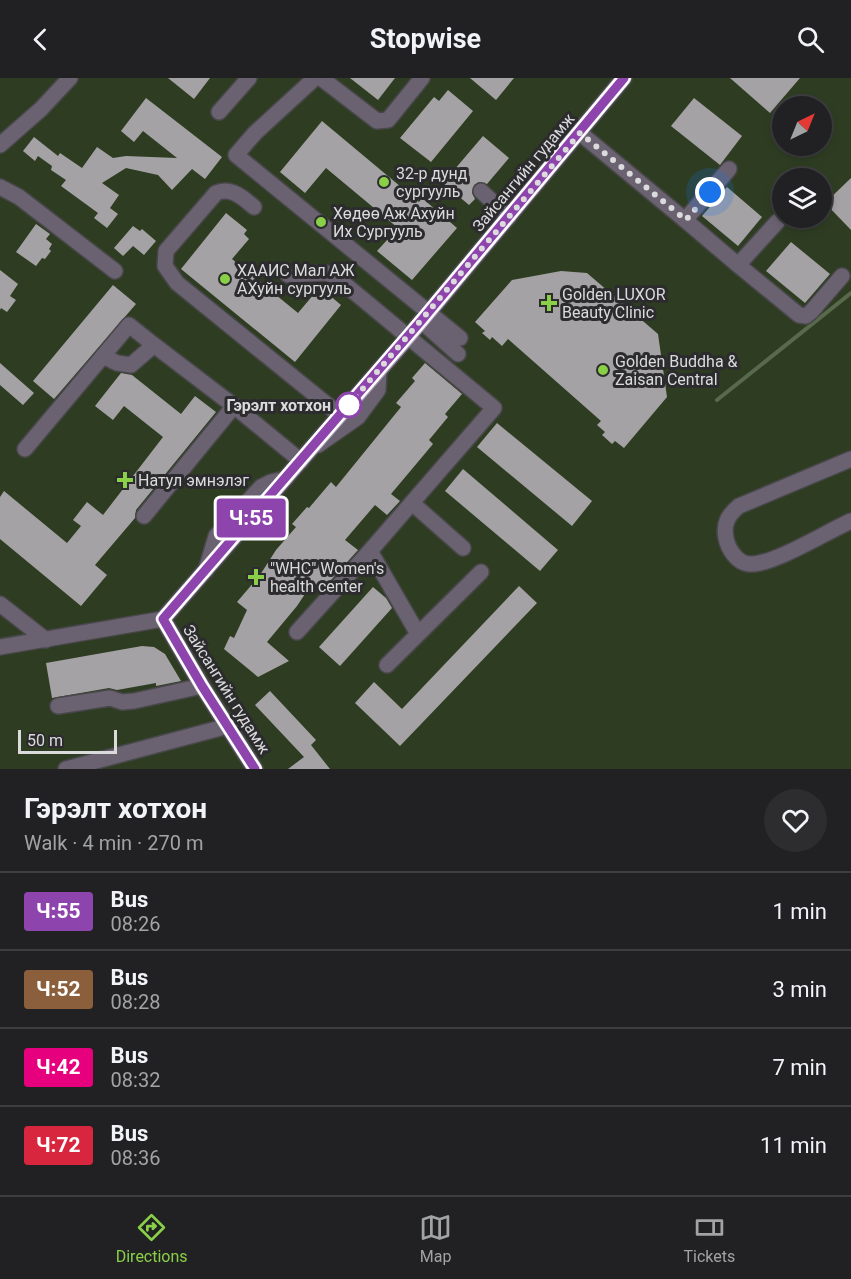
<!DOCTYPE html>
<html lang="en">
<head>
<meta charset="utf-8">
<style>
  body { margin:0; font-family:Roboto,sans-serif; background:#2d2d2f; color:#f1f3f6; height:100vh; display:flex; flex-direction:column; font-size:22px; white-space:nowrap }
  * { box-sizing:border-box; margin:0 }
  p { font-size:20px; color:#a2a3a5 }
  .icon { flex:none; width:33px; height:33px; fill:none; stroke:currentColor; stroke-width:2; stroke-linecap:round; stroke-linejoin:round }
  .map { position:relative; height:691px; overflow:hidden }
  .drawer { display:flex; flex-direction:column; background:#212022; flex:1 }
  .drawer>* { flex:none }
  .badge { padding:0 12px; border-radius:4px; font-size:21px; line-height:39px }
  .needle { width:39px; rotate:43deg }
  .buttons { position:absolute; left:772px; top:18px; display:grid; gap:12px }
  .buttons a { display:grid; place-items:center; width:60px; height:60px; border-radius:50%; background:#212022; box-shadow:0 3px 9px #0003,0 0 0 2px #3e3e40; font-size:30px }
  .scale { position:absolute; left:18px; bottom:15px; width:99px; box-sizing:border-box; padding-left:6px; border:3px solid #dbdadc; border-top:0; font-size:16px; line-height:21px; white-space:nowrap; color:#dbdadc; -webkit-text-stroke:4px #2c2b2e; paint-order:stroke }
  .you { position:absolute; width:30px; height:30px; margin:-15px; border:4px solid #fff; border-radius:50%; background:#1a73e8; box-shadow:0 0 0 9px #1a73e833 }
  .map>.badge { position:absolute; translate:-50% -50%; box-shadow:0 0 0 3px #fff }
  .round { display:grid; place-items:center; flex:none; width:63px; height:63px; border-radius:32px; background:#2d2d2f }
  .head { display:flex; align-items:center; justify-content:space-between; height:102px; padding:0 24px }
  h1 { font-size:28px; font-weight:700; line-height:45px }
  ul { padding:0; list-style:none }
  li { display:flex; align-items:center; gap:18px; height:78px; padding:0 24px; border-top:2px solid #3e3e40 }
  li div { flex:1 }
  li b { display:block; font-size:22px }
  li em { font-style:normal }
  li .badge { min-width:66px; font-weight:700; text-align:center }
  header { display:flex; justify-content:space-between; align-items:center; height:78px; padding:0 24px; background:#212022; font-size:27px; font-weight:700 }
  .dock { display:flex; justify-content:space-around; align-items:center; height:84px; border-top:2px solid #3e3e40; background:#212022; font-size:16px; color:#a2a3a5 }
  .dock a { display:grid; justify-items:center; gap:3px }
  .dock .selected { color:#89cf48 }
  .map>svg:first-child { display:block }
  .green { fill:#2e3d22; fill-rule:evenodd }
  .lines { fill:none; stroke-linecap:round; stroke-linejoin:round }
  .stream { stroke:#586a4b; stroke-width:4 }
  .building { fill:#a4a2a5 }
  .minor-casing { stroke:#48474a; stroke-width:18 }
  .major-casing { stroke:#48474a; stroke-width:18 }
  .minor { stroke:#6a6270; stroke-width:15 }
  .major { stroke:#a898b5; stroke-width:15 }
  .line-casing { stroke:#fff; stroke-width:14 }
  .line { stroke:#8e44ad; stroke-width:9 }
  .walk { stroke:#dbdadc; stroke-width:6; stroke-dasharray:0 10.8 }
  .poi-dot { fill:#89cf48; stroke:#2c2b2e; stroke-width:2 }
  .stop-dot { fill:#fff; stroke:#8e44ad; stroke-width:3 }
  .labels { text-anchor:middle; stroke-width:6; stroke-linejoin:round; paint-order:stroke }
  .street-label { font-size:16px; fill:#dbdadc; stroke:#2c2b2e }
  .poi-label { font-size:16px; fill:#dbdadc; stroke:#2c2b2e; text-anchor:start }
  .stop-label { font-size:16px; font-weight:bold; fill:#dbdadc; stroke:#2c2b2e; text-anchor:end }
</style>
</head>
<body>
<header><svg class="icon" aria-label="back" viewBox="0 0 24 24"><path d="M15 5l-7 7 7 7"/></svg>Stopwise<svg class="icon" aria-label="search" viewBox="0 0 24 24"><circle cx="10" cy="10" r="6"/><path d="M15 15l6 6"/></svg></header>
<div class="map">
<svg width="851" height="691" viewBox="0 0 851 691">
  <rect width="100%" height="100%" fill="#2c2b2e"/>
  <path class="green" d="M 0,0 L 851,0 L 851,691 L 0,691 ZM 783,28 L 822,28 L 822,68 L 783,68 ZM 783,100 L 822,100 L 822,140 L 783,140 Z"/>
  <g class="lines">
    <polyline class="stream" points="717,322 851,215"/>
  </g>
  <g class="building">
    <polygon points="168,0 210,0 194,21"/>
    <polygon points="350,0 395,0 378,22"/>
    <polygon points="470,0 514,0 496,22"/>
    <polygon points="730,0 800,0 770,35"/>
    <polygon points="448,12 473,33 431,84 400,60 434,19 439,23"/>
    <polygon points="146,20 222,79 205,101 192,91 172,112 158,97 126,90 102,105 119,117 110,130 118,136 107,150 94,140 98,135 61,108 66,102 51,92 52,88 38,78 35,83 23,73 34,59 58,78 60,75 82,90 97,69 113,80 126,78 177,80 143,53 134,64 121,53"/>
    <polygon points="694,20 742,58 720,87 671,48"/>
    <polygon points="322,43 419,124 422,120 457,150 412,202 377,173 398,150 326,90 305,115 280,94"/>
    <polygon points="483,58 509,80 487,106 479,104 474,107 472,115 475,121 469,127 443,105"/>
    <polygon points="851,100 851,152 825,125"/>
    <polygon points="727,109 762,139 738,168 702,138"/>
    <polygon points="226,135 247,152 244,156 249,161 232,181 298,235 314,216 317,218 322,211 341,227 295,284 181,191"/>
    <polygon points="36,146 50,156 46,161 52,166 49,171 51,173 45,181 42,180 36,188 16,174"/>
    <polygon points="133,148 140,153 142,151 156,163 144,177 133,168 123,178 114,170"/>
    <polygon points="791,164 830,196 805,225 766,193"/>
    <polygon points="0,192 18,206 10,218 16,222 7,234 1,230 0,232"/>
    <polygon points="561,193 587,195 658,256 667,319 624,370 615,363 612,366 602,357 605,354 597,347 601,343 508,261 502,268 492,259 490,262 482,255 485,253 475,244 512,202"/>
    <polygon points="113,207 136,226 54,321 33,303"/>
    <polygon points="0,285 34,315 23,327 0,307"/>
    <polygon points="425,285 462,316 445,336 448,339 429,362 433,366 391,416 400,423 387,437 375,427 345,462 358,472 322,512 313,504 297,528 267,564 289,583 258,599 224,571 230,558 234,560 247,532 237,524 260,497 276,472 296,449 292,446 307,429 309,430 331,404 336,409 401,329 396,325 415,303 412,300"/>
    <polygon points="121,295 132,297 181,336 195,318 216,334 136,432 135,440 95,487 107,497 81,528 0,461 0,419 4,413 67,465 81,448 73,442 87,424 103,437 163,359 124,328 113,342 95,328"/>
    <polygon points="497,345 592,423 572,448 477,369"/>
    <polygon points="463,391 558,472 540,493 445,413"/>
    <polygon points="519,508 537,525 400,668 355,625 374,604 402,631"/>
    <polygon points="373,509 386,520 392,530 340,588 319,569"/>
    <polygon points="142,568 154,569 165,576 181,603 156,608 156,605 117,612 109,610 52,620 46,585"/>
    <polygon points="270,613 316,662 311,667 330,691 288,691 304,679 255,627"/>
  </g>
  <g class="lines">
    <g class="minor-casing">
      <g id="minor">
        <polyline points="315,0 255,55 236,77 460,260"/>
        <polyline points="321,0 377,43 388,42 422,0"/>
        <polyline points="219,34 249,0"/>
        <polyline points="580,55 685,142 729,91"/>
        <polyline points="0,67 41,31 70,0"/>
        <polyline points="0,109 19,119 115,193"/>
        <polyline points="481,113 509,139"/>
        <path d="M 254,129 C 243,120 231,108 216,115 L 166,173 L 165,188 L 177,205 L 340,337"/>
        <polyline points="685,142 738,187 778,143"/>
        <polyline points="738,187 799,237 806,238 811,234 842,198"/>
        <polyline points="288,197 326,195 336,199 494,330 370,473 297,554"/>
        <polyline points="421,243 458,276"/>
        <polyline points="103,278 117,285 131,287 154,267 234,328"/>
        <polyline points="318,367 358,339 378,312 379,292"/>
        <polyline points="25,371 129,247 154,267"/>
        <path d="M 851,381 L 739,428 C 728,437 723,446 726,460 C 728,471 737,485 749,486 C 772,488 828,453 851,443"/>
        <polyline points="412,425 463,470"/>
        <polyline points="144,438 234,328 301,383"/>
        <polyline points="370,473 418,556"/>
        <polyline points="206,492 216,458 261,409 271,404 285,401"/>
        <polyline points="0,526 46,562"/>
        <polyline points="0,569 163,541"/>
        <polyline points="387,587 481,494"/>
        <polyline points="58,628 110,620 122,624 134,623 202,608"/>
        <polyline points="66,691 228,648"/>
      </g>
    </g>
    <g class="major-casing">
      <polyline id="major" points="255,691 202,608 163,541 409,258 624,0"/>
    </g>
    <use href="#minor" class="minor"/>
    <use href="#major" class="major"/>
  </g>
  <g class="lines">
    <g class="line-casing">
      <polyline id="line" points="255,691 202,608 163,541 421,243 624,0"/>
    </g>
    <use href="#line" class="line"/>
    <polyline class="walk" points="349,327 580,55 686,142 710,114"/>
  </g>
  <g class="poi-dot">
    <circle cx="384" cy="104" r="6"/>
    <circle cx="321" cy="144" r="6"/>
    <circle cx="225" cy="201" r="6"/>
    <path d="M546 216h6v6h6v6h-6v6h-6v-6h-6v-6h6z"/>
    <circle cx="603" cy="292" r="6"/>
    <path d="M122 393h6v6h6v6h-6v6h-6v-6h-6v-6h6z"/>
    <path d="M253 490h6v6h6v6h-6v6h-6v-6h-6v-6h6z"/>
  </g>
  <circle class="stop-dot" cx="349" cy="327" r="12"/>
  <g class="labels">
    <g class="street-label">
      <text transform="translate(523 94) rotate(-50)" y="6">Зайсангийн гудамж</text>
      <text transform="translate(227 611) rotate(58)" y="6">Зайсангийн гудамж</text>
    </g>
    <g class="poi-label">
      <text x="396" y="101">32-р дунд<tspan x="396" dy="18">сургууль</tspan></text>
      <text x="333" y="141">Хөдөө Аж Ахуйн<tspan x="333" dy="18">Их Сургууль</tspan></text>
      <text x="237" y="198">ХААИС Мал АЖ<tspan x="237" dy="18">АХуйн сургууль</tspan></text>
      <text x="562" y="222">Golden LUXOR<tspan x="562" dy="18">Beauty Clinic</tspan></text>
      <text x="615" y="289">Golden Buddha &amp;<tspan x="615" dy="18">Zaisan Central</tspan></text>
      <text x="138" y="408">Натул эмнэлэг</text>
      <text x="270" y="496">"WHC" Women's<tspan x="270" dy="18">health center</tspan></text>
    </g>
    <g class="stop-label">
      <text x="331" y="333">Гэрэлт хотхон</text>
    </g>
  </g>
</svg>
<div class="buttons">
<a><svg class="needle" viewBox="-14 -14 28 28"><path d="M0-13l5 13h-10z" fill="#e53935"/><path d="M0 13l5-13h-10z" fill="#a2a3a5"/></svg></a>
<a><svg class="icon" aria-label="layers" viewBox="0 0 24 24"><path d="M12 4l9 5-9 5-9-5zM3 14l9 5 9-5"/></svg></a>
</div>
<div class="scale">50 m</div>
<div class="you" style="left:710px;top:114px"></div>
<b class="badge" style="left:251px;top:440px;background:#8e44ad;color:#fff">Ч:55</b>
</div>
<section class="drawer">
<div class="head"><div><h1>Гэрэлт хотхон</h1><p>Walk · 4 min · 270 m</p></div><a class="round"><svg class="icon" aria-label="heart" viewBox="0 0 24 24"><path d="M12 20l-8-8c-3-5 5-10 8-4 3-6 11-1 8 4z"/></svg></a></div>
<ul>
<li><span class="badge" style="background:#8e44ad;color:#fff">Ч:55</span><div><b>Bus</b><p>08:26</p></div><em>1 min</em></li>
<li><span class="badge" style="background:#8b5e3c;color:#fff">Ч:52</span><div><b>Bus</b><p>08:28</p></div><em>3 min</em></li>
<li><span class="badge" style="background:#e6007e;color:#fff">Ч:42</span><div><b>Bus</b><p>08:32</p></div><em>7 min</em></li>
<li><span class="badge" style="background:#d7263d;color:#fff">Ч:72</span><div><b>Bus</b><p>08:36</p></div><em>11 min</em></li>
</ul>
</section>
<nav class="dock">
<a class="selected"><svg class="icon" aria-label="directions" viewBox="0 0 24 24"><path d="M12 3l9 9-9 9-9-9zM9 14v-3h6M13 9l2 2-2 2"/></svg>Directions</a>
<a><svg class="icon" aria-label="map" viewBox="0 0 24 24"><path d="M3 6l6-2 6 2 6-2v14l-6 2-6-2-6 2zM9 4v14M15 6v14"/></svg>Map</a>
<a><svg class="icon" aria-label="tickets" viewBox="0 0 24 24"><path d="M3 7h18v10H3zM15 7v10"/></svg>Tickets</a>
</nav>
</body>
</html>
